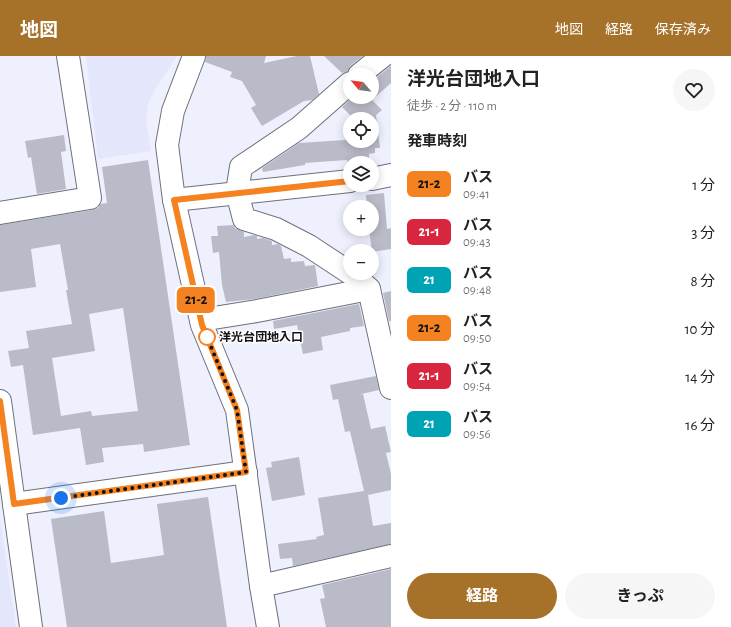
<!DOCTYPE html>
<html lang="ja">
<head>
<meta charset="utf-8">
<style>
  body { margin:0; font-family:"Alegreya Sans","Noto Sans JP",sans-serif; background:#f6f6f6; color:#222; height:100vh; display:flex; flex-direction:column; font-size:15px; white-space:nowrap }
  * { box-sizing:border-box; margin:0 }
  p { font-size:13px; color:#767676 }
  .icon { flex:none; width:22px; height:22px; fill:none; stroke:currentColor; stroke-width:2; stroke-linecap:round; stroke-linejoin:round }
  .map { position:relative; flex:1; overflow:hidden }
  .panel { display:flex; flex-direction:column; background:#fff; width:340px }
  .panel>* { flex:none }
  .badge { padding:0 8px; border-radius:6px; font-size:14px; line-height:26px }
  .needle { width:26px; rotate:299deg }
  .buttons { position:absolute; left:343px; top:12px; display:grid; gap:8px }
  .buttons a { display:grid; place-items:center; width:36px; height:36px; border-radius:50%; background:#fff; box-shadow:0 2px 10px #0003; font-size:20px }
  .you { position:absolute; width:20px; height:20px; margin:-10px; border:3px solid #fff; border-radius:50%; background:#1a73e8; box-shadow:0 0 0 6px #1a73e833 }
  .map>.badge { position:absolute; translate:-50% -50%; box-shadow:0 0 0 2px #fff }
  h2 { padding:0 16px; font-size:15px; line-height:36px }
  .round { display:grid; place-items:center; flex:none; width:42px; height:42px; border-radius:21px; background:#f6f6f6 }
  .headline { display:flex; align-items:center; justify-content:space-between; height:68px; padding:0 16px }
  h1 { font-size:19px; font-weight:700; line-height:30px }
  .cta { display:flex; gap:8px; margin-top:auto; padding:8px 16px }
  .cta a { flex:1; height:46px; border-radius:24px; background:#a6722a; color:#fff; font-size:16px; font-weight:700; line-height:46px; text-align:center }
  .cta a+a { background:#f6f6f6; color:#222 }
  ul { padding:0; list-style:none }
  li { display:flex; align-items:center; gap:12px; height:48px; padding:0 16px }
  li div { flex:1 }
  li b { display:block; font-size:15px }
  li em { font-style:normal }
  li .badge { min-width:44px; font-weight:700; text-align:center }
  header { display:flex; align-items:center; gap:24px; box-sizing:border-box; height:56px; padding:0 20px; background:#a6722a; color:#fff }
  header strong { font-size:19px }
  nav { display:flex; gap:22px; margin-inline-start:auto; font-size:14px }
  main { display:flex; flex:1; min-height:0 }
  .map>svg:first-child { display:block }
  .built { fill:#e4e6fb }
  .building { fill:#babbc8; fill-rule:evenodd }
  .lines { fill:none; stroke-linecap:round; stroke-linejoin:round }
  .minor-casing { stroke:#6e6f7b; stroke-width:24 }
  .minor { stroke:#fff; stroke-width:22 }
  .line-casing { stroke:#fff; stroke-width:9 }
  .line { stroke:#f58220; stroke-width:6 }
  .walk { stroke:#121217; stroke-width:4; stroke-dasharray:0 7.2 }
  .stop-dot { fill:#fff; stroke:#f58220; stroke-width:2 }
  .labels { text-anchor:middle; stroke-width:3; stroke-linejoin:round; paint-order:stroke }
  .stop-label { font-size:12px; font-weight:bold; fill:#121217; stroke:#fefefe; text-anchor:start }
</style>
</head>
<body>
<header>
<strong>地図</strong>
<nav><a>地図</a><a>経路</a><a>保存済み</a></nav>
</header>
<main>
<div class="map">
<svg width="391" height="571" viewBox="0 0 391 571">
  <rect width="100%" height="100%" fill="#eef0fd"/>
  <g class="built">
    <polygon points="86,0 177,0 154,35 148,48 146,66 151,95 98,103"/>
    <polygon points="0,462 16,571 0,571"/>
  </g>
  <g class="building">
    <polygon points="206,0 266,0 264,7 297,0 310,0 319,38 312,44 304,45 262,70 251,52 256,49 242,25 230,21 232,16 205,6"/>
    <polygon points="324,0 363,0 351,9 347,15 342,17"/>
    <polygon points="391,10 391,27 372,44 382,54 376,59 380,92 375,92 375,97 369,98 369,103 347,106 347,104 305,107 305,109 263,116 262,112 299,87 345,84 345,80 350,80 350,85 372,85 372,63 354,63 342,51 353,41 372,41 372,25"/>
    <polygon points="64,79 66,95 61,96 66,133 37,138 31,101 28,102 25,85"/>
    <path d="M 148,104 L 190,389 L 144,396 L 143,388 L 102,392 L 104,406 L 86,409 L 80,372 L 33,379 L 23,309 L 11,311 L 8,295 L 29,292 L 26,275 L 72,268 L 66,234 L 68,234 L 60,188 L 31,193 L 36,231 L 0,236 L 0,169 L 92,154 L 98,152 L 100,148 L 107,147 L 102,111 ZM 123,252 L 138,355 L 92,360 L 91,355 L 61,360 L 52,302 L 95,295 L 89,258 Z"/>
    <polygon points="384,137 387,173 391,172 391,193 372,196 369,173 372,173 372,151 367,151 366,139"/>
    <polygon points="233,169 235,172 244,176 244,181 254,179 257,180 257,183 263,182 272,185 272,189 278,188 281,190 284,203 291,202 291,206 304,205 305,210 315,209 318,230 255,243 226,246 222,229 219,196 213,197 211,180 218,180 217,170"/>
    <polygon points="391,235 391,265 389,265 383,237"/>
    <polygon points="359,248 364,270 350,272 350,275 321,281 323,294 303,298 297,269 274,273 273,265"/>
    <polygon points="376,320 379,334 357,339 363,338 371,373 385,370 391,396 386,397 391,418 391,434 368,439 373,470 391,467 391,488 293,510 292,502 280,503 278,488 317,483 316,481 324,479 318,442 364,435 350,375 345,376 338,343 333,344 330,329"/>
    <polygon points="299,401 305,439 272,445 266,412 272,411 271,406"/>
    <polygon points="208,441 227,571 67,571 51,463 104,455 111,507 164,499 157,448"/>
    <polygon points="391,513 391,571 326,571 320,543 325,542 322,529"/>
  </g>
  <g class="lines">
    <g class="minor-casing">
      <g id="minor">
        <polyline points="194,0 173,55 167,89 174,144 202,269 237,354 261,530 268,571"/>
        <polyline points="359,19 383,0"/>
        <polyline points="350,27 299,72 241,111 237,136 244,163 276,173 309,190 350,217"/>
        <polyline points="372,123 391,119"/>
        <polyline points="174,144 350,125"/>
        <polyline points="0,157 90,142 68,0"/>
        <polyline points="359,224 369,233 391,332"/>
        <polyline points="201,264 257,255 369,233"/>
        <polyline points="0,345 14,448 246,416"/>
        <polyline points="14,448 31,571"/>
        <polyline points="261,530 391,500"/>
      </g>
    </g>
    <use href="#minor" class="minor"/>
  </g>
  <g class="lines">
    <g class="line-casing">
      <polyline id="line" points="0,345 14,448 246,416 237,354 202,269 174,144 350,125"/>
    </g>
    <use href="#line" class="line"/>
    <polyline class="walk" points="61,442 246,416 237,354 207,281"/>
  </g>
  <circle class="stop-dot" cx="207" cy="281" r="8"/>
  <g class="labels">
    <g class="stop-label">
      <text x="219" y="285">洋光台団地入口</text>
    </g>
  </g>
</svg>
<div class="buttons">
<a><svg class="needle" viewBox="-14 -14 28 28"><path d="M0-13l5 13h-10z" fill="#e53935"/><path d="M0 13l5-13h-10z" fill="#767676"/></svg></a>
<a><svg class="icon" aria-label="locate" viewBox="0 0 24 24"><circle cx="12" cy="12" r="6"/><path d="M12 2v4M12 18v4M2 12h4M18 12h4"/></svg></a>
<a><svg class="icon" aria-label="layers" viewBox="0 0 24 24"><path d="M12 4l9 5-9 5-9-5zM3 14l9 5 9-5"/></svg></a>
<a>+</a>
<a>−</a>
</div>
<div class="you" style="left:61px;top:442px"></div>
<b class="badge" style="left:196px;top:244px;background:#f58220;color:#111">21-2</b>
</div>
<section class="panel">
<div class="headline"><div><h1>洋光台団地入口</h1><p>徒歩 · 2 分 · 110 m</p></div><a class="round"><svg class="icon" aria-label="heart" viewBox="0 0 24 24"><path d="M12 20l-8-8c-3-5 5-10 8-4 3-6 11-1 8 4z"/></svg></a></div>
<h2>発車時刻</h2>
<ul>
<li><span class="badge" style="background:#f58220;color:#111">21-2</span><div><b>バス</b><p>09:41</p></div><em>1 分</em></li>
<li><span class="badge" style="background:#d7263d;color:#fff">21-1</span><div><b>バス</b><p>09:43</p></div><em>3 分</em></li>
<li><span class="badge" style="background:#00a3b4;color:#fff">21</span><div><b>バス</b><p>09:48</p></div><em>8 分</em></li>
<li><span class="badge" style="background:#f58220;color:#111">21-2</span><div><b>バス</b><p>09:50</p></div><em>10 分</em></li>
<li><span class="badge" style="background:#d7263d;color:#fff">21-1</span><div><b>バス</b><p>09:54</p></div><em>14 分</em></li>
<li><span class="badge" style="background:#00a3b4;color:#fff">21</span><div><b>バス</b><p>09:56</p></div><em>16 分</em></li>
</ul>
<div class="cta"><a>経路</a><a>きっぷ</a></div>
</section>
</main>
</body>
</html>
